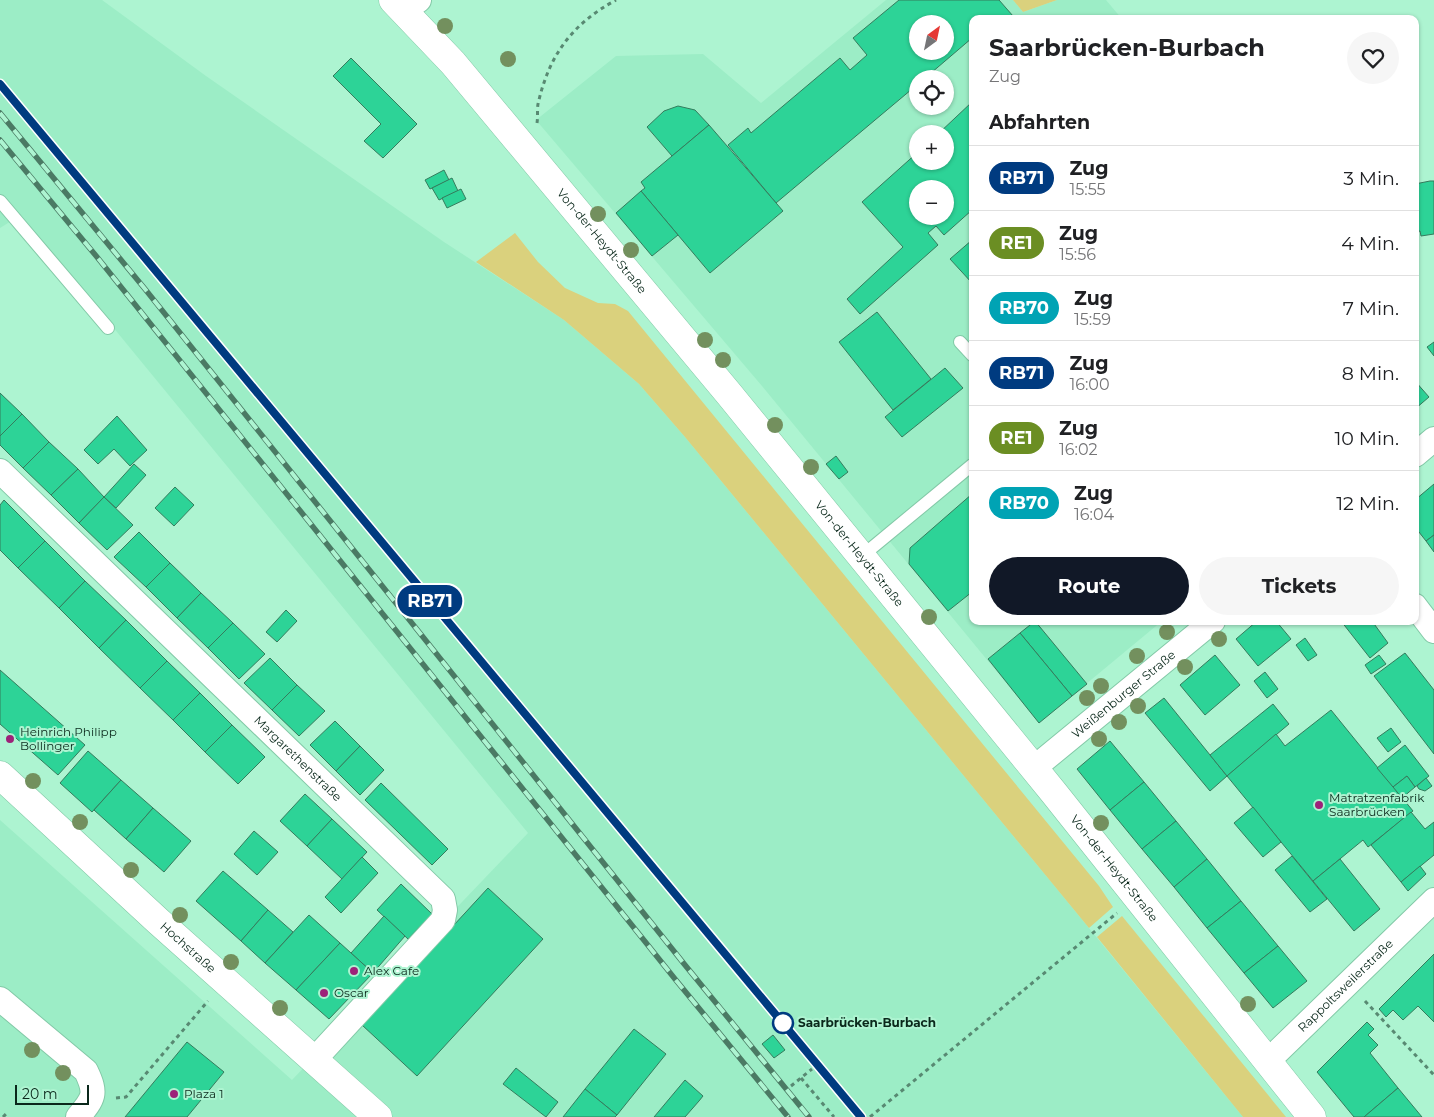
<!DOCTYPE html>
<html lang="de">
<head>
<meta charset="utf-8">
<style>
  body { margin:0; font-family:Montserrat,sans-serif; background:#f6f6f6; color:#202124; height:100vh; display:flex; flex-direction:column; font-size:19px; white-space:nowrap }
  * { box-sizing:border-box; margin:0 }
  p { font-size:16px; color:#757577 }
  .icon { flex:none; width:28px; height:28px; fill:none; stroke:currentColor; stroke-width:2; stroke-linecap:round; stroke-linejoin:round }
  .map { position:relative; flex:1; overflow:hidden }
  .panel { position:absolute; left:969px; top:15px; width:450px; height:610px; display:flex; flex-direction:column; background:#fff; border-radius:10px; box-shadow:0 1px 4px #0004 }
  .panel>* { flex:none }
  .badge { padding:0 10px; border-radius:16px; font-size:18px; line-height:32px }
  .needle { width:32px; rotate:33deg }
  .tools { position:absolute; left:909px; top:15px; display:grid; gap:10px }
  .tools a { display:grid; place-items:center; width:45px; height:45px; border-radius:50%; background:#fff; box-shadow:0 1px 4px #0004; font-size:25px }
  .scale { position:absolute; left:15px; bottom:12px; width:74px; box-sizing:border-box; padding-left:5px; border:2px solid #0a281b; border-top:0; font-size:14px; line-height:18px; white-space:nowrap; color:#0a281b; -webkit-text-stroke:4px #adf4d1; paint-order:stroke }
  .map>.badge { position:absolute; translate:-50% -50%; box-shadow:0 0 0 2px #fff }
  h2 { padding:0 20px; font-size:19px; line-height:45px }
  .round { display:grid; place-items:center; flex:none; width:52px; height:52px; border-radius:26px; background:#f6f6f6 }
  .headline { display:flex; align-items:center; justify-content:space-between; height:85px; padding:0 20px }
  h1 { font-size:24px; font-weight:700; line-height:38px }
  .primary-button { display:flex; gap:10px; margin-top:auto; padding:10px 20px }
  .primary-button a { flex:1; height:58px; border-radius:30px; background:#111827; color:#fff; font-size:20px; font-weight:700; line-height:58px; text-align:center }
  .primary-button a+a { background:#f6f6f6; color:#202124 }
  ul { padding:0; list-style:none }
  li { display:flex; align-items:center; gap:15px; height:65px; padding:0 20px; border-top:1px solid #e0e0e0 }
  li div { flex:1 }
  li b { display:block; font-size:19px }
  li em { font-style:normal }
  li .badge { min-width:55px; font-weight:700; text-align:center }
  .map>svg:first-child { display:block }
  .built { fill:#9cedc6; fill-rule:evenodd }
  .green { fill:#dad17d }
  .building { fill:#2dd397; stroke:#357c5d; fill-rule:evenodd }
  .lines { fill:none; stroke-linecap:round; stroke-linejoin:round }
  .lane-casing { stroke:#83c9a7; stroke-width:14 }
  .street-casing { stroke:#83c9a7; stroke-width:26 }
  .secondary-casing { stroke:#83c9a7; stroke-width:29 }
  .primary-casing { stroke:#83c9a7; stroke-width:29 }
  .path { stroke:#588972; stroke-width:3; stroke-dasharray:4 4; stroke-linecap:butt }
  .lane { stroke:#fff; stroke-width:12 }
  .street { stroke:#fff; stroke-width:24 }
  .secondary { stroke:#fff; stroke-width:28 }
  .primary { stroke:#fff; stroke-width:28 }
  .rail-casing { stroke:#4b7a64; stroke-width:5.5 }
  .rail { stroke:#adf4d1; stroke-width:4; stroke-dasharray:11; stroke-linecap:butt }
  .tree { fill:#73905e }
  .line-casing { stroke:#fff; stroke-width:11 }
  .line { stroke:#003b80; stroke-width:8 }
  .poi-dot { fill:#9d2279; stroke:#adf4d1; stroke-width:2 }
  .stop-dot { fill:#fff; stroke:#003b80; stroke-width:2.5 }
  .labels { text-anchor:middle; stroke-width:4; stroke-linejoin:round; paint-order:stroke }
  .street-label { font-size:12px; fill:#0a281b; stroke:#adf4d1 }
  .poi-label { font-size:12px; fill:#0a281b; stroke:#adf4d1; text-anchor:start }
  .stop-label { font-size:12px; font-weight:bold; fill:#0a281b; stroke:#adf4d1; text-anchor:start }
</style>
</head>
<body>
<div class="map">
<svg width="1434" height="1117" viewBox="0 0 1434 1117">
  <rect width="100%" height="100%" fill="#adf4d1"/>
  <g class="built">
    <polygon points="0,0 102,0 206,76 444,242 564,320 639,384 685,437 1089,928 1243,1117 0,1117 0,820 292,1080 528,833 21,215 0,228"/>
    <path d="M 886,0 L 1013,0 L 1023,12 L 1057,0 L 1106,0 L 1122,19 L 972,19 L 972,621 L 1162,621 L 1039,723 L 762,386 L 536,120 L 616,56 L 703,54 L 761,103 ZM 918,24 L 945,24 L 945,51 L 918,51 ZM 918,79 L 945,79 L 945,106 L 918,106 ZM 918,134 L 945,134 L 945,161 L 918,161 ZM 918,189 L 945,189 L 945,216 L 918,216 Z"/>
  </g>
  <g class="green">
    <polygon points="1013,0 1057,0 1023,12"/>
    <polygon points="515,233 538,262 565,288 598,303 615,304 628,311 1099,886 1113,907 1089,928 685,437 639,384 564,320 476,262"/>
    <polygon points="1122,916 1286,1117 1243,1117 1097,937"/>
  </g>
  <g class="building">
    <path d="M 899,0 L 999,0 L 1013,16 L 1009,19 L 972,19 L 972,38 L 924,79 L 918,79 L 918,84 L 776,203 L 728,145 L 748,128 L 751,133 L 840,58 L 850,70 L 867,55 L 853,38 ZM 918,24 L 945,24 L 945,51 L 918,51 Z"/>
    <polygon points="351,58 417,124 383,158 364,141 381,124 333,76"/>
    <path d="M 972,102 L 972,210 L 944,235 L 936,226 L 928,233 L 938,245 L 860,314 L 847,299 L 903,247 L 862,202 L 918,152 L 918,161 L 945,161 L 945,134 L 938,134 ZM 918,189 L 945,189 L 945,216 L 918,216 Z"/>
    <polygon points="678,106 695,110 709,125 672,156 647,127 664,111"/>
    <polygon points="709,125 783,211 710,273 641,191 645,188 641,182"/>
    <polygon points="444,170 449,180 430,189 425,180"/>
    <polygon points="452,178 458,191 439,200 432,188"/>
    <polygon points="1430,181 1434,181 1434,234 1421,236 1420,231 1415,232 1415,184"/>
    <polygon points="461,189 466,199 447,208 442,198"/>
    <polygon points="641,191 678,235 652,256 616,213"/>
    <polygon points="972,240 972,283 950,259"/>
    <polygon points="877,312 931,379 893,410 839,342"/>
    <polygon points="1434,342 1434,356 1427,347"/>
    <polygon points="945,368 963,388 902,437 885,417"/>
    <polygon points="1415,381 1429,397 1415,409"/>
    <polygon points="0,393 22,414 0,436"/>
    <polygon points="22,414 49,442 23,468 0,445 0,436"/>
    <polygon points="117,416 147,450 130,466 114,449 98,464 84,450"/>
    <polygon points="49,442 78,469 51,495 23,468"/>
    <polygon points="836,456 848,472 839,479 826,464"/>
    <polygon points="134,464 146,475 116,508 104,497"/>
    <polygon points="78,469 104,497 79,523 51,495"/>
    <polygon points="1434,484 1434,535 1426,541 1415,527 1415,500"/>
    <polygon points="175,487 194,505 174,526 155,508"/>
    <polygon points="972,494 972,592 948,611 909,564 910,548"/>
    <polygon points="104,497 133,525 107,550 79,523"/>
    <polygon points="4,500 45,541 18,568 0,550 0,505"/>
    <polygon points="139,532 170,563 146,587 114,557"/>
    <polygon points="1434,535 1434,552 1426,541"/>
    <polygon points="45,541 85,581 59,608 18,568"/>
    <polygon points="170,563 201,593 177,618 146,587"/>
    <polygon points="85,581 126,620 99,648 59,608"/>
    <polygon points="201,593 233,623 208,648 177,618"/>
    <polygon points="286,610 297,621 277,642 266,632"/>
    <polygon points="126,620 167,661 140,688 99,648"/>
    <polygon points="1035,621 1087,684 1072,696 1020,633"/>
    <polygon points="1257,621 1276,621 1291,639 1258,666 1236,639"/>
    <polygon points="1341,621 1372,621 1388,643 1370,658"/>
    <polygon points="233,623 265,654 239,679 208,648"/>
    <polygon points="1020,633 1072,696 1039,723 988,659"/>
    <polygon points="1305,638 1317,655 1308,661 1296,645"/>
    <polygon points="1405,653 1434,690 1434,754 1374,676"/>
    <polygon points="1215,655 1240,685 1205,715 1180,685"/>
    <polygon points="1379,655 1386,664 1371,674 1365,665"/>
    <polygon points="270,658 297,685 272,710 244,683"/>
    <polygon points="167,661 200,693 173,720 140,688"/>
    <polygon points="0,670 85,745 58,775 0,724"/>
    <polygon points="1265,672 1278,689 1267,698 1254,681"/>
    <polygon points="297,685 325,711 299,736 272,710"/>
    <polygon points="200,693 232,725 205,752 173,720"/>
    <polygon points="1164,698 1227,776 1210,791 1145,713"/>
    <polygon points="1273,704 1289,724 1227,776 1210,755"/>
    <polygon points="1331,710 1413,811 1368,847 1363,840 1313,881 1227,776 1276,734 1285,746"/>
    <polygon points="335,721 360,746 336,771 310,745"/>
    <polygon points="232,725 265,757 238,784 205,752"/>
    <polygon points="1391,728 1401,742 1388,752 1377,738"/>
    <polygon points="1110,741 1144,782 1110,810 1077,769"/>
    <polygon points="1405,745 1429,776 1415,787 1407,776 1393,787 1377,768"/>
    <polygon points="360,746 384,770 360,795 336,771"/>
    <polygon points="88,751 121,780 92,812 60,783"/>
    <polygon points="1407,776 1415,787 1402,798 1393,787"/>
    <polygon points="1426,778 1432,786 1425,791 1419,789 1417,786"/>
    <polygon points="121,780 153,808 126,839 94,810"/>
    <polygon points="1144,782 1176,821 1142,849 1110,810"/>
    <polygon points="381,783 448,849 432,865 365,800"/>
    <polygon points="305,794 332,819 307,846 280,821"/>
    <polygon points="1253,807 1281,842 1263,857 1234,823"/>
    <polygon points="153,808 191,841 164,872 126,839"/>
    <polygon points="1411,812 1425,829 1434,822 1434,855 1401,882 1371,845"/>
    <polygon points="332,819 367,852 342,879 307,846"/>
    <polygon points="1176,821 1207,859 1174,887 1142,849"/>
    <polygon points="254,831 278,852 257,875 234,854"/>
    <polygon points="1292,856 1327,899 1310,912 1275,870"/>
    <polygon points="362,857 378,873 341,913 325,897"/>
    <polygon points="1207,859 1241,901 1207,928 1174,887"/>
    <polygon points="1340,859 1380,909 1354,931 1313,881"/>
    <polygon points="1420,866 1426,874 1408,891 1401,882"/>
    <polygon points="223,871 268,910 241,941 196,901"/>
    <polygon points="401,884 432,914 408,939 377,910"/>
    <polygon points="488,888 543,939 417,1076 362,1025"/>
    <polygon points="1241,901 1278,946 1244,973 1207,928"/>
    <polygon points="268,910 293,932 265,963 241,941"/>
    <polygon points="309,915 340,943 296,990 265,963"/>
    <polygon points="384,916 405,936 373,973 351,953"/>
    <polygon points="340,943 373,973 329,1019 296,990"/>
    <polygon points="1278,946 1307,981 1273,1008 1244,973"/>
    <polygon points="1434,954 1434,1022 1418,1006 1403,1020 1393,1010 1386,1017 1379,1009"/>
    <polygon points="1367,1022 1374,1029 1368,1035 1378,1045 1370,1053 1398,1088 1364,1117 1354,1117 1317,1072"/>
    <polygon points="634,1029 666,1054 617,1115 585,1089"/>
    <polygon points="773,1035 785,1050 774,1058 762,1044"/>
    <polygon points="187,1042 224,1072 187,1117 125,1117"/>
    <polygon points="516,1068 558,1102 546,1117 503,1084"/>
    <polygon points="685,1080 703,1096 699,1101 685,1117 654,1117"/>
    <polygon points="1398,1088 1422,1117 1364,1117"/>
    <polygon points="585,1089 617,1115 615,1117 563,1117"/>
  </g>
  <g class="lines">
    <g class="lane-casing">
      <g id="lane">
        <polyline points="0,201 108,328"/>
        <polyline points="960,342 972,355"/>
        <polyline points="862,556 972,465"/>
      </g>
    </g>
    <g class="street-casing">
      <g id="street">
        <polyline points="404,11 419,0"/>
        <polyline points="1415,455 1434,439"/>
        <path id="s1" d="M 0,471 L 443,899 L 445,910 L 443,920 L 314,1060"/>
        <polyline points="1415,606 1434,631"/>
        <path id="s2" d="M 1034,768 L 1213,621"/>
        <path d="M 0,999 L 86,1071 C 97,1094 94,1098 78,1117"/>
        <path id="s3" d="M 1268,1061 L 1434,900"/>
      </g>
    </g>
    <g class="secondary-casing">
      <g id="secondary">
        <path id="s4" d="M 393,0 L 453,63 L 729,394 L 1054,793 L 1312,1117"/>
      </g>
    </g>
    <g class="primary-casing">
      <g id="primary">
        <path id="s5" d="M 0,775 L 158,921 L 378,1117"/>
      </g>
    </g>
    <g class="path">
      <path d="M 537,123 C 538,117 537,110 538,104 C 549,55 572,24 616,0"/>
      <polyline points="1365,1001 1434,1075"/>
      <polyline points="801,1078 834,1117"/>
      <polyline points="791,1086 812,1069"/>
      <polyline points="116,1098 126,1097 208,1001"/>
      <polyline points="3,1117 6,1114"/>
      <polyline points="870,1117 1117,913"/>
    </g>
    <use href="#lane" class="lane"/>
    <use href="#street" class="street"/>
    <use href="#secondary" class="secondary"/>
    <use href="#primary" class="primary"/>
    <g class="rail-casing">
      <g id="rail">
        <polyline points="0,84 861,1117"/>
        <polyline points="0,113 145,289 685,965 809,1117"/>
        <polyline points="0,140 97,257 675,979 788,1117"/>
      </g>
    </g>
    <use href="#rail" class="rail"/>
  </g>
  <g class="tree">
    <circle cx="445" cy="26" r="8"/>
    <circle cx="508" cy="59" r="8"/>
    <circle cx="598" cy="214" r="8"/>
    <circle cx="631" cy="250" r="8"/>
    <circle cx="705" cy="340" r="8"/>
    <circle cx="723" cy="360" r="8"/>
    <circle cx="775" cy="425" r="8"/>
    <circle cx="811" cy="467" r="8"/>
    <circle cx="929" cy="617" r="8"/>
    <circle cx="1167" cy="632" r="8"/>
    <circle cx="1219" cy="639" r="8"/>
    <circle cx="1137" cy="656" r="8"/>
    <circle cx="1185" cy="667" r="8"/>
    <circle cx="1101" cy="686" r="8"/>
    <circle cx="1087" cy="698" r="8"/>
    <circle cx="1138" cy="706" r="8"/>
    <circle cx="1119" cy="722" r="8"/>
    <circle cx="1099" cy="739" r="8"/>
    <circle cx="33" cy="781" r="8"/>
    <circle cx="80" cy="822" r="8"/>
    <circle cx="1101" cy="823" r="8"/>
    <circle cx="131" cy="870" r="8"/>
    <circle cx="180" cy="915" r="8"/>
    <circle cx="231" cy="962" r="8"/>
    <circle cx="1248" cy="1004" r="8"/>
    <circle cx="280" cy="1008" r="8"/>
    <circle cx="32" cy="1050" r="8"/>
    <circle cx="63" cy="1073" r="8"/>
  </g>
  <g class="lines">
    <g class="line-casing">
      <polyline id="line" points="0,84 861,1117"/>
    </g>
    <use href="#line" class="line"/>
  </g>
  <g class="poi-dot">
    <circle cx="10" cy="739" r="5"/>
    <circle cx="1319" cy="805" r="5"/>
    <circle cx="354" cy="971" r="5"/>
    <circle cx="324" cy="993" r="5"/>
    <circle cx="174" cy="1094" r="5"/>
  </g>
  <circle class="stop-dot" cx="783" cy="1023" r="10"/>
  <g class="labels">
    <g class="street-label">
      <text dy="4" stroke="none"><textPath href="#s4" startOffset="319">Von-der-Heydt-Straße</textPath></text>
      <text dy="4" stroke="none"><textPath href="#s4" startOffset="724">Von-der-Heydt-Straße</textPath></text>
      <text dy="4" stroke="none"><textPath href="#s2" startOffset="116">Weißenburger Straße</textPath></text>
      <text dy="4" stroke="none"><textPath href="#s1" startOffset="414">Margarethenstraße</textPath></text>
      <text dy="4" stroke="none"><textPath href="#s4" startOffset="1129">Von-der-Heydt-Straße</textPath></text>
      <text dy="4" stroke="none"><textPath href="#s5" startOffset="255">Hochstraße</textPath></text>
      <text dy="4" stroke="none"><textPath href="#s3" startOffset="108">Rappoltsweilerstraße</textPath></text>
    </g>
    <g class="poi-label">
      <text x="20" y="736">Heinrich Philipp<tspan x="20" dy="14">Bollinger</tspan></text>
      <text x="1329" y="802">Matratzenfabrik<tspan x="1329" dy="14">Saarbrücken</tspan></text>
      <text x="364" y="975">Alex Cafe</text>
      <text x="334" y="997">Oscar</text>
      <text x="184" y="1098">Plaza 1</text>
    </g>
    <g class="stop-label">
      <text x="798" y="1027">Saarbrücken-Burbach</text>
    </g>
  </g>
</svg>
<div class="tools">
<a><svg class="needle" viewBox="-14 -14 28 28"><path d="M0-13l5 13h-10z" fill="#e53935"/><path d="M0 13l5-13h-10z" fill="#757577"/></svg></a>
<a><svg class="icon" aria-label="locate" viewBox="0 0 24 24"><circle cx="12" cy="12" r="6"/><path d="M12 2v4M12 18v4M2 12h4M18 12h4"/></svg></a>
<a>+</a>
<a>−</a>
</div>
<div class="scale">20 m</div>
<b class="badge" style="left:430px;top:601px;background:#003b80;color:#fff">RB71</b>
<section class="panel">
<div class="headline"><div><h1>Saarbrücken-Burbach</h1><p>Zug</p></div><a class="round"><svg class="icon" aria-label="heart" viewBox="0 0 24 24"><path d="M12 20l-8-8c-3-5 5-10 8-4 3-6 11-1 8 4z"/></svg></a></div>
<h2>Abfahrten</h2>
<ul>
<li><span class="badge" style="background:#003b80;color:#fff">RB71</span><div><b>Zug</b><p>15:55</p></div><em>3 Min.</em></li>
<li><span class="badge" style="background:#6b8e23;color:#fff">RE1</span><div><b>Zug</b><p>15:56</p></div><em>4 Min.</em></li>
<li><span class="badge" style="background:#00a3b4;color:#fff">RB70</span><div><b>Zug</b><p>15:59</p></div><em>7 Min.</em></li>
<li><span class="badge" style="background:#003b80;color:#fff">RB71</span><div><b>Zug</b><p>16:00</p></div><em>8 Min.</em></li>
<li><span class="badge" style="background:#6b8e23;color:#fff">RE1</span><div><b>Zug</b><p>16:02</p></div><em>10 Min.</em></li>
<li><span class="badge" style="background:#00a3b4;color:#fff">RB70</span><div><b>Zug</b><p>16:04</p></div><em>12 Min.</em></li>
</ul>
<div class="primary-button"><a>Route</a><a>Tickets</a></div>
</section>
</div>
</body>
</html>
